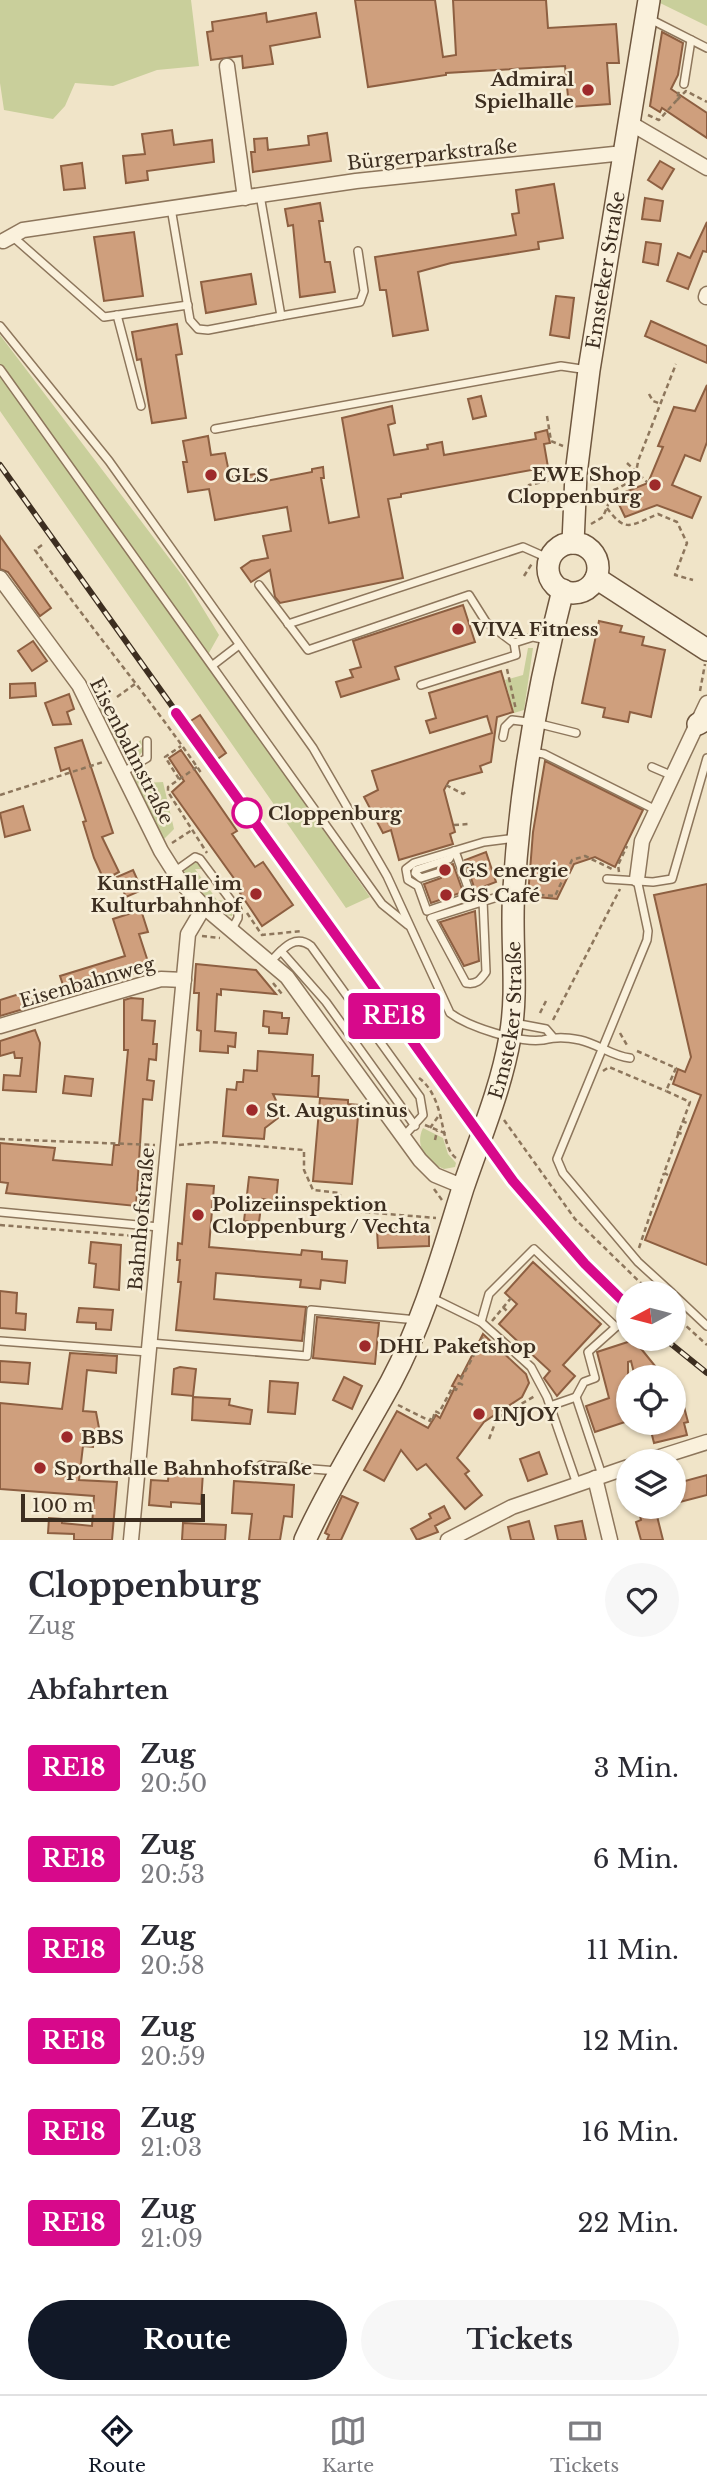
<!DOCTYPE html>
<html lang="de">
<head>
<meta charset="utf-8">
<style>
  body { margin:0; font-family:"Libre Baskerville",serif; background:#f7f7f7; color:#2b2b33; height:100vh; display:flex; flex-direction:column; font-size:26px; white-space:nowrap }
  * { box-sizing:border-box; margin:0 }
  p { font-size:23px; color:#7c7c81 }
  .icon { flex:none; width:38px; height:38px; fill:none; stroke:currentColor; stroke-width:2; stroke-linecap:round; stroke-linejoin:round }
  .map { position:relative; height:1540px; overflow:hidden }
  .side { display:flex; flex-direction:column; background:#fff; flex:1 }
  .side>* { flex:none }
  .badge { padding:0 14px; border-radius:5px; font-size:24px; line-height:46px }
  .needle { width:46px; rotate:263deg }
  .buttons { position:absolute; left:616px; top:1281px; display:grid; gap:14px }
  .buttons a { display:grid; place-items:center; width:70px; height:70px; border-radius:50%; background:#fff; box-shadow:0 2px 5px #0004; font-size:35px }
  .scale { position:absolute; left:21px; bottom:18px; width:184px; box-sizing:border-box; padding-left:7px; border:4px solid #3d2e20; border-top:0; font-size:19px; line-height:24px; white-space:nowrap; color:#3d2e20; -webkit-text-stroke:5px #f7eed8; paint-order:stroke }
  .map>.badge { position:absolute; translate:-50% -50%; box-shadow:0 0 0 4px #fff }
  h2 { padding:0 28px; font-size:26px; line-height:63px }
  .round { display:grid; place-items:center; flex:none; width:74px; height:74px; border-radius:37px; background:#f7f7f7 }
  .overview { display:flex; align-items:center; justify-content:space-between; height:119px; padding:0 28px }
  h1 { font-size:33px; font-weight:700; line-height:52px }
  .action { display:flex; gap:14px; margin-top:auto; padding:14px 28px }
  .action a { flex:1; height:80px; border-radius:42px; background:#111827; color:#fff; font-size:28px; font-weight:700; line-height:80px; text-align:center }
  .action a+a { background:#f7f7f7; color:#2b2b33 }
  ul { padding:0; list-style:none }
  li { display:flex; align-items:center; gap:21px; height:91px; padding:0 28px }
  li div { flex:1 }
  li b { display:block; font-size:26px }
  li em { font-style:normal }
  li .badge { min-width:77px; font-weight:700; text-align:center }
  .menu { display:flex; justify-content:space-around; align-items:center; height:98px; border-top:2px solid #e1e1e2; background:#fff; font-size:19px; color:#7c7c81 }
  .menu a { display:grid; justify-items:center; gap:4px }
  .menu .on { color:#111827 }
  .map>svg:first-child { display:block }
  .green { fill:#c9cf9b }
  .building { fill:#cf9f7d; stroke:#8d5f41; stroke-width:2 }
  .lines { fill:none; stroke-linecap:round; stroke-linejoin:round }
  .lane-casing { stroke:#8d765c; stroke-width:10 }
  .street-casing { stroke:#8d765c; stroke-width:17 }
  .secondary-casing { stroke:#6f573f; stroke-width:24 }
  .path { stroke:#8d765c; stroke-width:2.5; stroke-dasharray:5 3.5; stroke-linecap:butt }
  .lane { stroke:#faf1dc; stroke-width:7 }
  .street { stroke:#faf1dc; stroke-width:14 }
  .secondary { stroke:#faf1dc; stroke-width:21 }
  .rail-casing { stroke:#3d2e20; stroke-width:6 }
  .rail { stroke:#f7eed8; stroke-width:3.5; stroke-dasharray:10; stroke-linecap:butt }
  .line-casing { stroke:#fff; stroke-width:16 }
  .line { stroke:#d7098b; stroke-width:10 }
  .poi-dot { fill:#9e2a2b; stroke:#f7eed8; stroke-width:2.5 }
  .stop-dot { fill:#fff; stroke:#d7098b; stroke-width:3.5 }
  .labels { text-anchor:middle; stroke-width:5; stroke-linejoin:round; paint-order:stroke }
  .poi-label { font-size:19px; font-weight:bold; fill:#3d2e20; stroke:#f7eed8; text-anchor:start }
  .street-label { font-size:19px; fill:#3d2e20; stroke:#f7eed8 }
  .stop-label { font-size:19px; font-weight:bold; fill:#3d2e20; stroke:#f7eed8; text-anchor:start }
</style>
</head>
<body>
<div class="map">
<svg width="707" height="1540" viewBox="0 0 707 1540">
  <rect width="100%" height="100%" fill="#f0e4c8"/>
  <g class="green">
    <polygon points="0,0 191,0 199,66 157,70 113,86 75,83 65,106 53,119 4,110 0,83"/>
    <polygon points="660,0 707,0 707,26 660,3"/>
    <polygon points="0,335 185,579 219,635 205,660 370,897 346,908 0,411"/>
    <polygon points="528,648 533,648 524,710 514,713 505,680 523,675"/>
    <polygon points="89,683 132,746 141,740 143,751 138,757 127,758 121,750 88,688"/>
    <polygon points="133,773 145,783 163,782 174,829 162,841 132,777"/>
    <path d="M 197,862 L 204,869 L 195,869 L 217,900 L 228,901 L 234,911 L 232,916 C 214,915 197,890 185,878 L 184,869 Z"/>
    <path d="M 423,1128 L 443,1138 L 448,1154 L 456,1163 L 455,1167 L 444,1169 C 427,1162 414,1146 423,1128 Z"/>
  </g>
  <g class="building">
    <polygon points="355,0 435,0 443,57 456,55 453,0 546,0 548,28 616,24 619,63 607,63 610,104 569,107 565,66 446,73 446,75 368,87"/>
    <polygon points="266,13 267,22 316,13 320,37 270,46 273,64 243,68 242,56 211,60 207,32 213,31 212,22"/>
    <polygon points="662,32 683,43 678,75 671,89 707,113 707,138 662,108 660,112 650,106"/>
    <polygon points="172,130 174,145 212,140 214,162 147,171 148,180 126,183 123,156 145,154 142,134"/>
    <polygon points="327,133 331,161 253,172 251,152 255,152 254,139 267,138 268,150 309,145 308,136"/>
    <polygon points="660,161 674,169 662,189 648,180"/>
    <polygon points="82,163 85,188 64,190 61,166"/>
    <polygon points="554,184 563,238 538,242 539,249 451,263 418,272 428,330 393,336 386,290 380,290 375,257 516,235 512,214 519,213 516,190"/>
    <polygon points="645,198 663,201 660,221 642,219"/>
    <polygon points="320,203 323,221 319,221 325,262 330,262 335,292 300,297 293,225 288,226 285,209"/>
    <polygon points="707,222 707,252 703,251 688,289 667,281 678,253 690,258"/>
    <polygon points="134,232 143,296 104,301 94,237"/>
    <polygon points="646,242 661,244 658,265 643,262"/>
    <polygon points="251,274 256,304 206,313 201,282"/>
    <polygon points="556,296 574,298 569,338 550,335"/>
    <polygon points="651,321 707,346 707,363 645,336"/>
    <polygon points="177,324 182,354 176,355 186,418 152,423 141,359 137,360 132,332"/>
    <polygon points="707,385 707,442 700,461 685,455 672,485 701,497 692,518 657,505 625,517 615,496 648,483 663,447 658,446 674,407 695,411"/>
    <polygon points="481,396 486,416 473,419 468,399"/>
    <polygon points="392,406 395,423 388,425 394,455 428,449 427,445 442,442 444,455 536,439 535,433 547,430 550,443 544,444 548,467 401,494 401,497 388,499 403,578 280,603 275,597 270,570 251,582 241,568 251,561 268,558 263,536 291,531 287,507 215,520 209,489 188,492 183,462 187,462 183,441 208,436 211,455 225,453 230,477 265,473 266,481 312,472 312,469 323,467 324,478 321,478 329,523 359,517 342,418"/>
    <polygon points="0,536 51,608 40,616 8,572 0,569"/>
    <polygon points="463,605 475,642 395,667 399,679 341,697 336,682 353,677 350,670 361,667 353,641"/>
    <polygon points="599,621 622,626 620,632 644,637 642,645 665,650 651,717 630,712 628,722 603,717 605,708 582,703"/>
    <polygon points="33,641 47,661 32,671 18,651"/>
    <polygon points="501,671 513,712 497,717 491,762 480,766 482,772 449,781 444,790 455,832 450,834 453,844 399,860 391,830 383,833 364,797 378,790 372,771 492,733 487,716 430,733 426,721 436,718 429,693"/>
    <polygon points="35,683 36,696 10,698 10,684"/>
    <polygon points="69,694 74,709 67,712 71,724 53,725 45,703"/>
    <polygon points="200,715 226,753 216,760 189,722"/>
    <polygon points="82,740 113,833 102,837 119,872 104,880 94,858 83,822 86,821 69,768 61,771 55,748"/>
    <polygon points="181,750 237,831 232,834 255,867 263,862 293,905 262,926 240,893 243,891 172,792 184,781 169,758"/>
    <polygon points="545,761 643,810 615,867 595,857 574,864 557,899 528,896 533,832"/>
    <polygon points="23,806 30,830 5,837 0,813"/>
    <polygon points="486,852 496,882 475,890 465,860"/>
    <polygon points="453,864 463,892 431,903 424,884 441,878 441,868"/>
    <polygon points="133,870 142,890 126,897 117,877"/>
    <polygon points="707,884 707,1265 645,1240 701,1095 673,1084 678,1069 685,1072 691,1057 654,895"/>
    <polygon points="141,910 148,932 139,934 150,968 66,994 60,976 125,956 113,919"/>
    <polygon points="475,911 479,961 464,966 440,922"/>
    <polygon points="196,964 256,970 276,994 221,989 221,995 217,994 215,1031 236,1033 235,1047 228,1046 228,1053 200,1051 201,1031 197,1030 199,993 194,993"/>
    <polygon points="32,990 37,1005 0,1016 0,1000"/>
    <polygon points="131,998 143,999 142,1020 155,1021 153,1044 157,1044 156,1060 149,1059 147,1080 154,1081 152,1100 143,1099 136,1206 6,1193 8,1183 0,1182 0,1143 55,1148 53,1160 112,1165 114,1145 119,1145 128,1050 124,1050 124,1000"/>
    <polygon points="403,999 425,1031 416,1037 394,1006"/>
    <polygon points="264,1011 282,1013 282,1018 289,1018 287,1034 269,1033 269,1027 263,1026"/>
    <polygon points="35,1030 40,1043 36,1092 3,1090 4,1075 20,1076 22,1058 15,1058 14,1052 0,1056 0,1041"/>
    <polygon points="258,1051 313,1055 312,1076 319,1076 318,1097 273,1094 279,1107 278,1118 265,1128 264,1139 223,1136 227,1089 236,1090 237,1082 243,1082 244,1070 257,1071"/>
    <polygon points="65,1076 93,1079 91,1096 63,1093"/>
    <polygon points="320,1098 348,1100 348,1104 359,1105 352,1184 313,1181"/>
    <polygon points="249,1177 278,1180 276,1201 262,1199 259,1222 244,1221"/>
    <polygon points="187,1184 214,1186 209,1247 301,1255 302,1250 322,1252 322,1259 347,1261 345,1283 321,1280 320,1289 300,1287 301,1280 216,1273 214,1299 306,1307 302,1341 176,1330 181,1282 178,1282 180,1260 177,1260 178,1243 182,1244"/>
    <polygon points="429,1228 429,1246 378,1248 377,1230"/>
    <polygon points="91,1242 121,1245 119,1290 94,1287 96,1264 89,1263"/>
    <polygon points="533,1262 601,1324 563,1365 575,1376 557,1396 544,1378 550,1371 499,1324 517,1304 505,1293"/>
    <polygon points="0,1291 17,1293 16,1313 26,1314 25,1330 0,1328"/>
    <polygon points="79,1308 113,1310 111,1330 96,1329 96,1323 77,1322"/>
    <polygon points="317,1317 379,1323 375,1364 313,1358"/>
    <polygon points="483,1334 526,1374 529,1383 522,1397 484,1422 457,1458 469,1471 465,1474 482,1495 465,1509 426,1464 417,1470 401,1450 384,1481 364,1470 397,1411 428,1428 436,1415 440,1418 455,1387 452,1386 458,1375 461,1377"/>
    <polygon points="634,1340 664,1377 635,1377 631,1361 628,1362 628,1421 595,1432 586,1406 609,1398 597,1352"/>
    <polygon points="70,1353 117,1356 116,1373 87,1370 83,1411 96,1412 99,1428 94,1433 93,1447 83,1446 79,1480 117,1482 112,1540 74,1540 74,1534 48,1533 49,1518 62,1519 62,1523 92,1526 94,1496 0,1489 0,1403 62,1409"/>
    <polygon points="0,1361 30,1363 28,1384 0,1382"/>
    <polygon points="180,1367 196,1369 193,1396 172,1394 174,1369"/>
    <polygon points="344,1377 362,1386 352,1409 333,1400"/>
    <polygon points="677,1380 688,1422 684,1423 687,1435 654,1443 649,1423 674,1423 674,1381"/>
    <polygon points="270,1381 298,1383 295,1414 268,1412"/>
    <polygon points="193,1397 230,1399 229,1405 252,1410 250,1424 192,1420"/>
    <polygon points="539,1452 547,1474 528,1481 520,1459"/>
    <polygon points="169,1469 203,1472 201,1504 171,1502 171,1507 149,1505 151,1480 168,1481"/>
    <polygon points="707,1475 707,1495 676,1503 674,1484"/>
    <polygon points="234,1481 294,1485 292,1517 284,1516 280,1540 249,1540 252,1514 232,1513"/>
    <polygon points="342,1496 358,1503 341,1540 327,1540 329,1535 325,1533"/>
    <polygon points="444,1506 450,1518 435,1526 438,1532 417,1540 411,1529 431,1518 429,1514"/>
    <polygon points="638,1507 659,1507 661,1515 657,1516 663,1540 641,1540 636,1522 641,1520"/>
    <polygon points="529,1521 534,1540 511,1540 508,1527"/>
    <polygon points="582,1521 586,1540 558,1540 555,1526"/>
    <polygon points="183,1523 226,1525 225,1540 182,1540"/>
  </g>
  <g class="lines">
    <g class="lane-casing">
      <g id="lane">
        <polyline points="648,18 707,48"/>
        <polyline points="684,84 691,40"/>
        <polyline points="260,195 281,316 360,302 364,291 358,251"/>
        <polyline points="171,208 190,320 198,329 208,330 281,316"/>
        <polyline points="12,236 104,317 188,305"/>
        <polyline points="117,315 141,406"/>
        <path d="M 0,326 L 109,461 L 313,748 L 387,876 L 450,1013 C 469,1027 518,1043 543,1040 C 557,1037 564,1037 580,1040 C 598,1044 612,1056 630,1058"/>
        <polyline points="0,369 382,904 408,925"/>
        <polyline points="215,429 561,366 588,370"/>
        <polyline points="259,585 308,650 469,595 486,622 514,643 516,655 421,685"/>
        <polyline points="288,624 523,547 550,559"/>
        <polyline points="514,643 533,637 547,640"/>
        <polyline points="213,665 239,645"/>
        <polyline points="503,737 505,727 512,720 536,723 576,733"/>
        <polyline points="531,752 544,754 656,810"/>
        <polyline points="652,767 673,776"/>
        <polyline points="123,772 147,758 147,741"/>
        <polyline points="455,851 471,896"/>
        <polyline points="174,872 195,857 200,859 238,910 238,918 232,929"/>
        <polyline points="437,873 421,878 415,873 416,870 449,859 454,851"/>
        <polyline points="607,879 653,882 672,879 707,758"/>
        <polyline points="637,879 648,931 647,940 557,1159 563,1173 638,1262 672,1293"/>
        <polyline points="482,900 471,896 427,911 418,886 408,880 406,869 414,863 484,842 516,838"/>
        <path d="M 483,900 L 486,972 C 480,980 477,985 466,983 L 431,918 L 510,893"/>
        <polyline points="281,951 326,1002 415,1126"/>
        <path d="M 270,962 C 282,950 294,933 311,946 L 420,1097 L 423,1115 L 403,1137"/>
        <polyline points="514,1023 546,1029 552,1036"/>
        <polyline points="0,1212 159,1227"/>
        <polyline points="674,1295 707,1326"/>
        <polyline points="430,1297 481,1322 531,1367 547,1397 577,1484"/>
        <polyline points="481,1322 489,1294 534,1249 616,1327 588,1352 595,1378 584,1382 576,1397"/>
        <polyline points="0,1341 148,1352"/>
        <polyline points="150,1343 307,1356 311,1310 417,1320"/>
        <polyline points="550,1406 576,1397 602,1475"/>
        <polyline points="261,1465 338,1471"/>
      </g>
    </g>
    <g class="street-casing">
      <g id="street">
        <polyline points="227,66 245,198"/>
        <polyline points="630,123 707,168"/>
        <polyline points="3,241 23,230 356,181 614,154 624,157"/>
        <polyline points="706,297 707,294"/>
        <polyline points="0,578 79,685 161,851 180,881 204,907 287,977 420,1160 435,1175 464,1187"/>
        <polyline points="637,879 642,841 707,703"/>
        <polyline points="0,1026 161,979 184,980"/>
        <polyline points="647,1461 707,1442"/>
        <polyline points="595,1478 610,1540"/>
        <polyline points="131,1540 188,934 204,907"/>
        <polyline points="448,1540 512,1507 628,1467"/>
      </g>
    </g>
    <g class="secondary-casing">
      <g id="secondary">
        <path id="s1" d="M 573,543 L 576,474 L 589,370 L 649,0"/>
        <circle cx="573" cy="568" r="25"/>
        <polyline points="596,578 707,650"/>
        <polyline points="698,724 707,719"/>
        <path id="s2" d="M 305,1540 C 330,1485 362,1435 391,1382 C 424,1320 442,1255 463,1188 C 480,1138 501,1089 510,1037 C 519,988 510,938 514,888 C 520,789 538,687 563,590"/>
      </g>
    </g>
    <g class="path">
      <polyline points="677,100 686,91 707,102"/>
      <polyline points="648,115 659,120 677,100 679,90"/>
      <polyline points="649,394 653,401 661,404"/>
      <polyline points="547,416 551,441 563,446"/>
      <polyline points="627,463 648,483"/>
      <polyline points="518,501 529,485 561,478"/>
      <path d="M 607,508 C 626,534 631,525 658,514 L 677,522 L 687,543 L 675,575 L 693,580"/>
      <path d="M 591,524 L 603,517 L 614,490 C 629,483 636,479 638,461 L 676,364"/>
      <path d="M 42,545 L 35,550 C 89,626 149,697 202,774"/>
      <polyline points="524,576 533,562"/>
      <polyline points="507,669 516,710"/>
      <polyline points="700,691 705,664"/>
      <polyline points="117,697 135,684"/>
      <polyline points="197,767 168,787 168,792 207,853"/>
      <polyline points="179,779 165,757 181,746"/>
      <polyline points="446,785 463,794 467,791"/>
      <polyline points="0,795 103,762"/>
      <polyline points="454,825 469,824"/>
      <polyline points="172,843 192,830"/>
      <polyline points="619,872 618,865 627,846"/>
      <polyline points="531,894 555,896 572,860 585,856 612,869"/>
      <polyline points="247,913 262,935 302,931"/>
      <polyline points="202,936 220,938"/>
      <polyline points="273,983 282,994"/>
      <polyline points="540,1013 546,1001"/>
      <polyline points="553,1020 620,889"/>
      <polyline points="620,1033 628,1047"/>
      <polyline points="637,1051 676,1068 666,1091 690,1102 664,1173 668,1175"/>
      <polyline points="603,1071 609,1067 666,1091"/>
      <path d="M 419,1078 C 447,1099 439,1146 456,1158"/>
      <polyline points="504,1120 575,1219 651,1293"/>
      <polyline points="682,1121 689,1124"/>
      <polyline points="425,1125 447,1134"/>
      <polyline points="430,1128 440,1114"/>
      <polyline points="677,1132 684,1135"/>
      <polyline points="0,1139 155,1145"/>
      <polyline points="435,1140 437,1131"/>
      <polyline points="179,1145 211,1142 304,1150 304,1170 313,1190 340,1193 339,1210 436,1218"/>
      <polyline points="434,1189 442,1200"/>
      <polyline points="0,1225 147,1237"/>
      <polyline points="639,1248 664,1173"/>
      <polyline points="503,1307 509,1313"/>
      <polyline points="674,1315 707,1345"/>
      <polyline points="492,1321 511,1298"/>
      <polyline points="463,1385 459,1383 484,1336"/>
      <polyline points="398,1405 430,1421 431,1418"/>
      <polyline points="433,1419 435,1411 439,1413 452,1388 456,1390 459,1383"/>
      <polyline points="489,1439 497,1418 535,1396"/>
    </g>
    <use href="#lane" class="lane"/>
    <use href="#street" class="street"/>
    <use href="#secondary" class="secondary"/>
    <g class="rail-casing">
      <g id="rail">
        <polyline points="0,465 481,1139 553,1229 628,1306"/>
        <polyline points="665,1339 707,1373"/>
      </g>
    </g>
    <use href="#rail" class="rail"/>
  </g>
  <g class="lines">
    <g class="line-casing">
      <polyline id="line" points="176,713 513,1181 585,1264 628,1306"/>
    </g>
    <use href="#line" class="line"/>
  </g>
  <g class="poi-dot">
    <circle cx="588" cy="90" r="7"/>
    <circle cx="211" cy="475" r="7"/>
    <circle cx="655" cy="485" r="7"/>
    <circle cx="458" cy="629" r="7"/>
    <circle cx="445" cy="870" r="7"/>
    <circle cx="256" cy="894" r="7"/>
    <circle cx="446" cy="895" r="7"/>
    <circle cx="252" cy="1110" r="7"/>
    <circle cx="198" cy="1215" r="7"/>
    <circle cx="365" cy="1346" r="7"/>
    <circle cx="479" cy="1414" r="7"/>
    <circle cx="67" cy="1437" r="7"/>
    <circle cx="40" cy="1468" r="7"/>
  </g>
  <circle class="stop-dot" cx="247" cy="813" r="14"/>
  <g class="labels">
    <g class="poi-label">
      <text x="574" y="86" text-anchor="end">Admiral<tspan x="574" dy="22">Spielhalle</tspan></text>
      <text x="641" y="481" text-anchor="end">EWE Shop<tspan x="641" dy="22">Cloppenburg</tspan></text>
      <text x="225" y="482">GLS</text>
      <text x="472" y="636">VIVA Fitness</text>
      <text x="459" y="877">GS energie</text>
      <text x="242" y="890" text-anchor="end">KunstHalle im<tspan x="242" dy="22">Kulturbahnhof</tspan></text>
      <text x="460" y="902">GS Café</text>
      <text x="266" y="1117">St. Augustinus</text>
      <text x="212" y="1211">Polizeiinspektion<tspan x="212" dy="22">Cloppenburg / Vechta</tspan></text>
      <text x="379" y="1353">DHL Paketshop</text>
      <text x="493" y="1421">INJOY</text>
      <text x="81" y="1444">BBS</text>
      <text x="54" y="1475">Sporthalle Bahnhofstraße</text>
    </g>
    <g class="street-label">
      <text transform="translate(432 154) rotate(-6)" y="7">Bürgerparkstraße</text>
      <text dy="7" stroke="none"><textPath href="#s1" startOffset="275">Emsteker Straße</textPath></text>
      <text transform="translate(132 751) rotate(63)" y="7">Eisenbahnstraße</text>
      <text transform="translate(87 982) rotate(-16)" y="7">Eisenbahnweg</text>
      <text dy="7" stroke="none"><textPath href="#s2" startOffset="562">Emsteker Straße</textPath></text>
      <text transform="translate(141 1219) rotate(-85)" y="7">Bahnhofstraße</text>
    </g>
    <g class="stop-label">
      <text x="268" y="820">Cloppenburg</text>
    </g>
  </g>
</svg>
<div class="buttons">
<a><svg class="needle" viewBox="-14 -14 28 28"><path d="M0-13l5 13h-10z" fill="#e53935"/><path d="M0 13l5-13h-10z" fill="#7c7c81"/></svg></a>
<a><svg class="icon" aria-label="locate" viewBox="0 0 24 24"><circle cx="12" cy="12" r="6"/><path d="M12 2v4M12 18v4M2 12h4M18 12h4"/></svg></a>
<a><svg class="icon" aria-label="layers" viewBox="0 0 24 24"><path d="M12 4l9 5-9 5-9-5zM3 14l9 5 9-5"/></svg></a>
</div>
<div class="scale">100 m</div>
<b class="badge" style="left:394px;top:1016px;background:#d7098b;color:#fff">RE18</b>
</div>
<section class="side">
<div class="overview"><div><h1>Cloppenburg</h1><p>Zug</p></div><a class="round"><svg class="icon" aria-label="heart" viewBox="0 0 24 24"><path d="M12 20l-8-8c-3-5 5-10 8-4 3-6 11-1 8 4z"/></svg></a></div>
<h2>Abfahrten</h2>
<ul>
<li><span class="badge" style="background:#d7098b;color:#fff">RE18</span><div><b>Zug</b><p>20:50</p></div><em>3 Min.</em></li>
<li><span class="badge" style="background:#d7098b;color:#fff">RE18</span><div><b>Zug</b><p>20:53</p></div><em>6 Min.</em></li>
<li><span class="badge" style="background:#d7098b;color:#fff">RE18</span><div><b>Zug</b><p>20:58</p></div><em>11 Min.</em></li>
<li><span class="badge" style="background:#d7098b;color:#fff">RE18</span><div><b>Zug</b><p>20:59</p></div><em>12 Min.</em></li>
<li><span class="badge" style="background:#d7098b;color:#fff">RE18</span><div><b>Zug</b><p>21:03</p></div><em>16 Min.</em></li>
<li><span class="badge" style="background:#d7098b;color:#fff">RE18</span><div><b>Zug</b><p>21:09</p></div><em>22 Min.</em></li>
</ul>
<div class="action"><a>Route</a><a>Tickets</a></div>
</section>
<nav class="menu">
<a class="on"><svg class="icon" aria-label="directions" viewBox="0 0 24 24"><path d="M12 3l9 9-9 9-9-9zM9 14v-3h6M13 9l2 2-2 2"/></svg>Route</a>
<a><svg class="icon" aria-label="map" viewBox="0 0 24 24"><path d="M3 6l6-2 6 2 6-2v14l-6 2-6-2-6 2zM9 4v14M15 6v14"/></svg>Karte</a>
<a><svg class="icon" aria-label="tickets" viewBox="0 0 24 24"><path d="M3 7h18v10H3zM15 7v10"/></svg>Tickets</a>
</nav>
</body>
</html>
